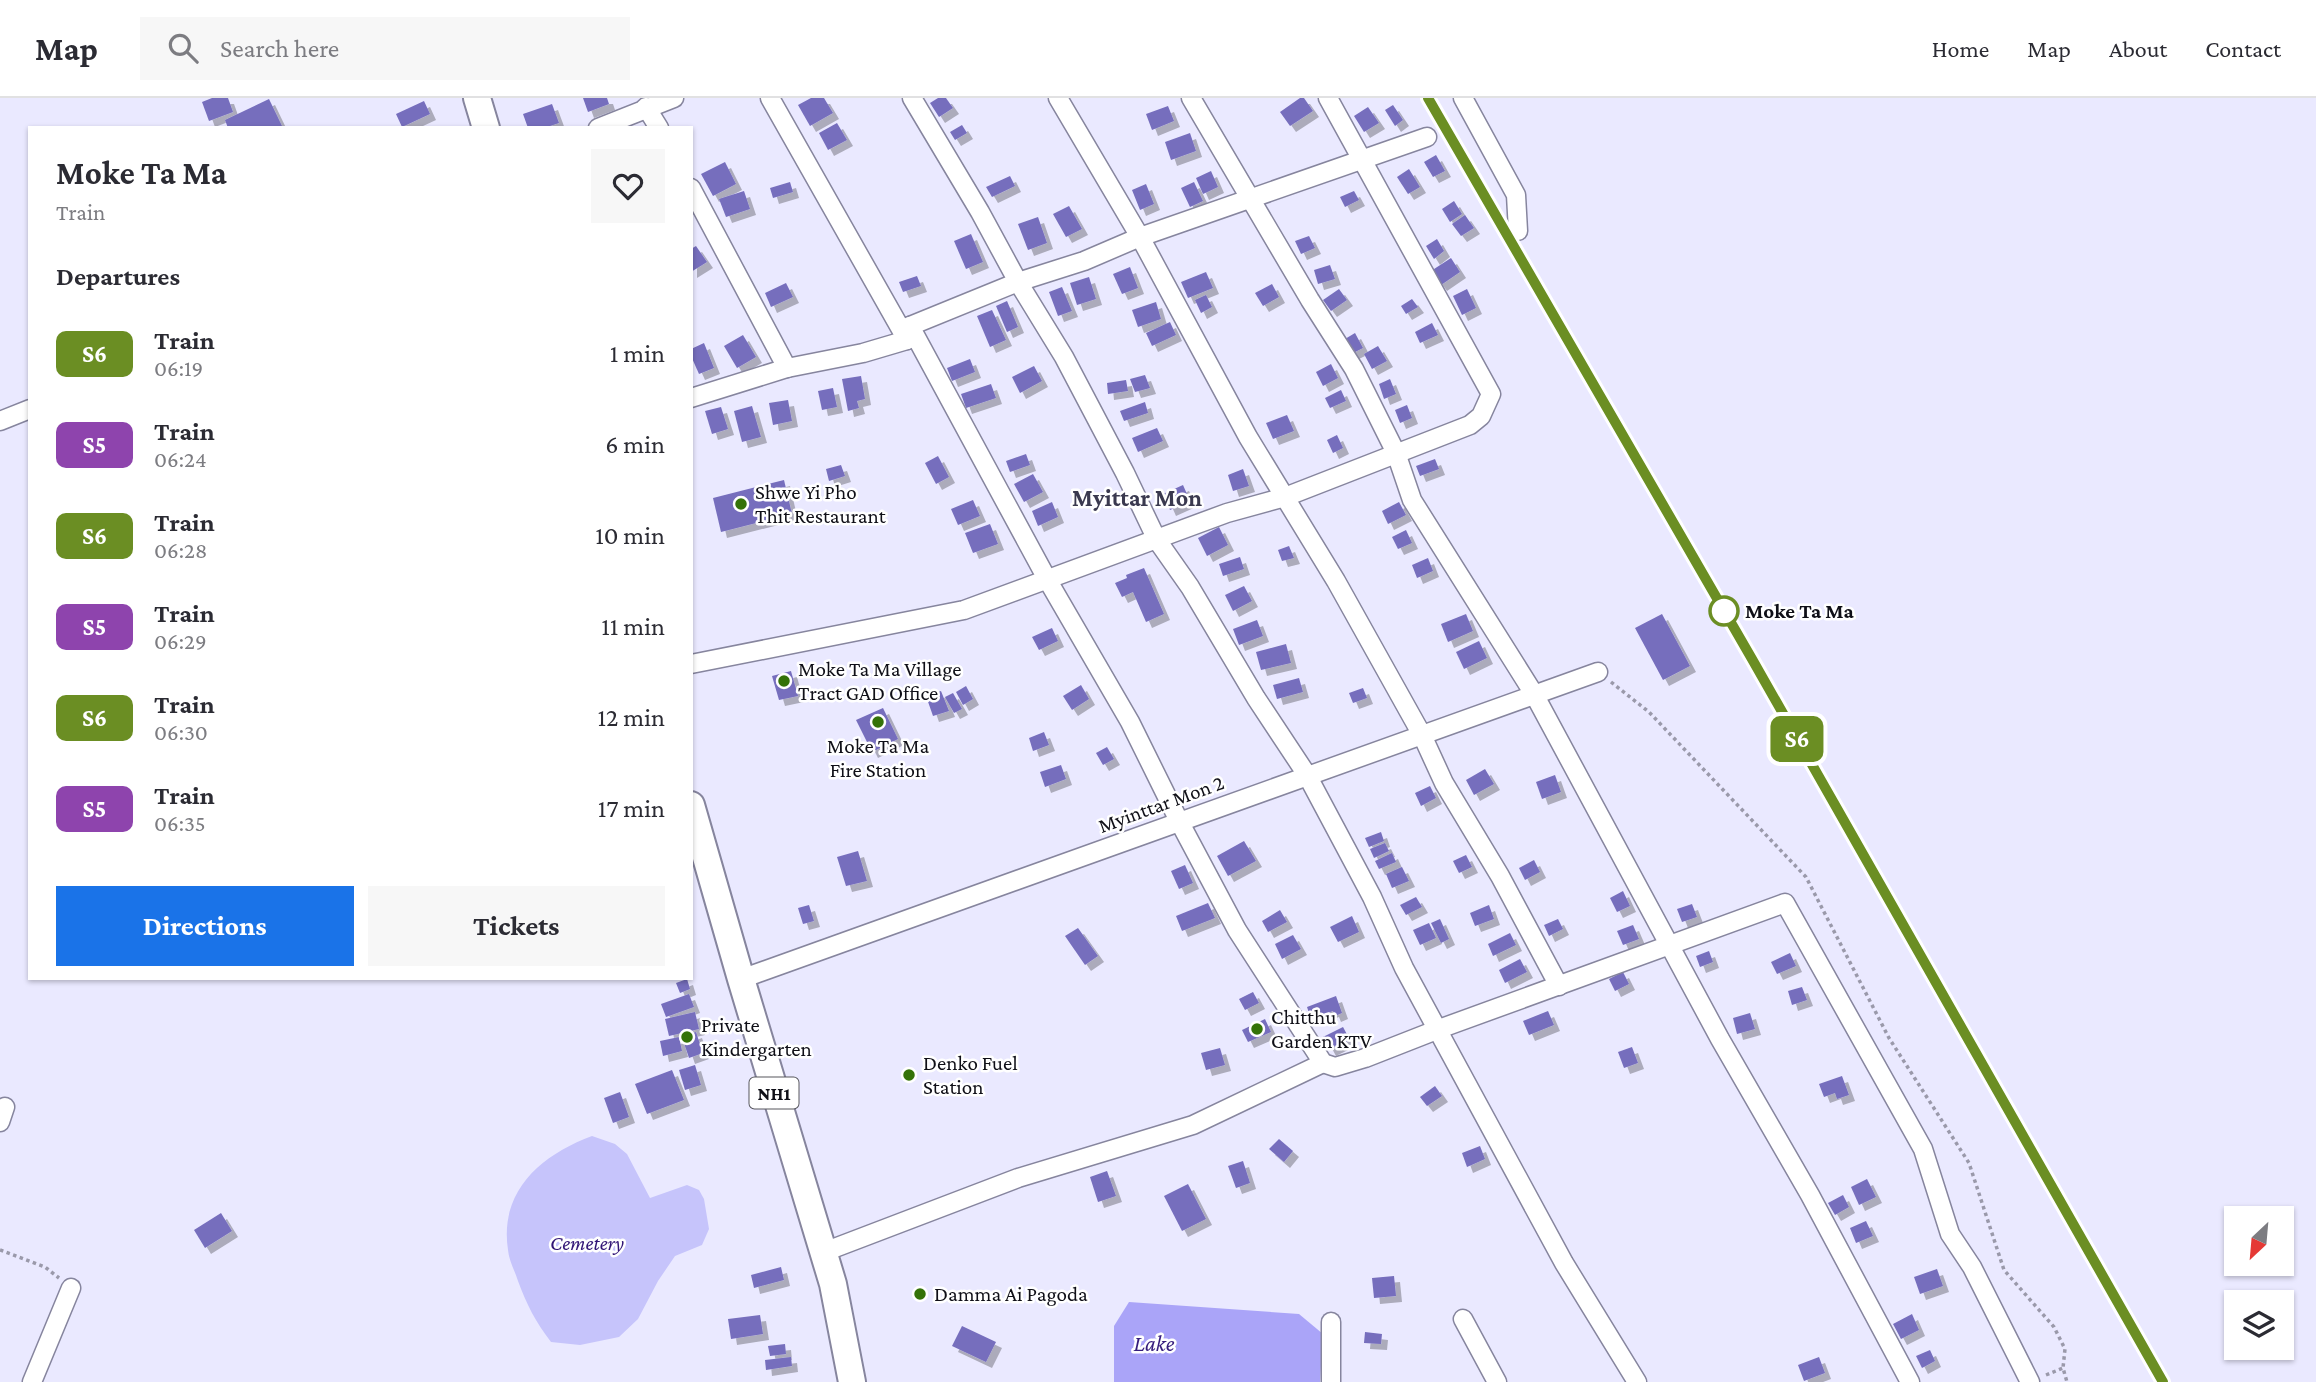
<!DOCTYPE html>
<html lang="en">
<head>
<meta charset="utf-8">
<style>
  body { margin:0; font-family:"Crimson Pro",serif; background:#f7f7f7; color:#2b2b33; height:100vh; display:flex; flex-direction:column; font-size:26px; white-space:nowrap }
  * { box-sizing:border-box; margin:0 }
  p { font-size:23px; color:#7c7c81 }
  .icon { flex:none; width:38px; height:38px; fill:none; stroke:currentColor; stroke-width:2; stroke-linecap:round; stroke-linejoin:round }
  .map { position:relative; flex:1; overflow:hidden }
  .sheet { position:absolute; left:28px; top:28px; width:665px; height:854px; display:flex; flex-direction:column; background:#fff; border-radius:0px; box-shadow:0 2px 5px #0004 }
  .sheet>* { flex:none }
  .badge { padding:0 14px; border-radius:10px; font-size:24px; line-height:46px }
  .needle { width:46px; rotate:206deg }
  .buttons { position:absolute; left:2224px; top:1108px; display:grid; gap:14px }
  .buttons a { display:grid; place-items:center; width:70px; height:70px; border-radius:0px; background:#fff; box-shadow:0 2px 5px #0004; font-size:35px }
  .map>.badge { position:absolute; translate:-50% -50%; box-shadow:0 0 0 4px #fff }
  h2 { padding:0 28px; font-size:26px; line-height:63px }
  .round { display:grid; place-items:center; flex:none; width:74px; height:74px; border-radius:0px; background:#f7f7f7 }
  .summary { display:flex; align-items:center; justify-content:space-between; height:119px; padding:0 28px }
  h1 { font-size:33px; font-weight:700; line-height:52px }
  .button { display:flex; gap:14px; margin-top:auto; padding:14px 28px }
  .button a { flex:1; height:80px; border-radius:0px; background:#1a73e8; color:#fff; font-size:28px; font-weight:700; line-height:80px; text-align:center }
  .button a+a { background:#f7f7f7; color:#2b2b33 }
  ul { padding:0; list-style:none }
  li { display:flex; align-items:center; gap:21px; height:91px; padding:0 28px }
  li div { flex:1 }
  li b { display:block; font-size:26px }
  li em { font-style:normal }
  li .badge { min-width:77px; font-weight:700; text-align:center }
  header { display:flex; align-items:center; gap:42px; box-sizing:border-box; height:98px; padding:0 35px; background:#fff; border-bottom:2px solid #e1e1e2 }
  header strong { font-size:33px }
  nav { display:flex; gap:38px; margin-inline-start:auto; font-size:24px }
  .search { width:490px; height:63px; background:#f7f7f7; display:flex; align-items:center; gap:18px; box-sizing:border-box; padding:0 24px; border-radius:0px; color:#7c7c81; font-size:26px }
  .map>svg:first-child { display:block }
  .green { fill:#c6c4fb }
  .water { fill:#aaa4f8 }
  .building { fill:#766ebd; filter:url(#shadow) }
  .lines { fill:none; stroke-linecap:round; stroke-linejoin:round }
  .minor-casing { stroke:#86859e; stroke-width:21 }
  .highway-casing { stroke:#86859e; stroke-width:30 }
  .path { stroke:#9a99aa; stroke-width:3.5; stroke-dasharray:3.5 3.5; stroke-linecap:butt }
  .minor { stroke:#fff; stroke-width:18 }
  .highway { stroke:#fff; stroke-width:26 }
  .rail { stroke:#2f2f39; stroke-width:5; stroke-dasharray:14 7; stroke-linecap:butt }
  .line-casing { stroke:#fff; stroke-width:16 }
  .line { stroke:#6b8e23; stroke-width:10 }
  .poi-dot { fill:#347208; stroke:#fff; stroke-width:2.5 }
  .stop-dot { fill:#fff; stroke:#6b8e23; stroke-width:3.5 }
  .labels { text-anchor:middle; stroke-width:5; stroke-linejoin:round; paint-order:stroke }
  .shield { fill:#fff; stroke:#57575d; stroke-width:2 }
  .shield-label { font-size:19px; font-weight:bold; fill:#0f0f17 }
  .poi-label { font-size:21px; fill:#0f0f17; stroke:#fff; text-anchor:start }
  .stop-label { font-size:21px; font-weight:bold; fill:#0f0f17; stroke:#fff; text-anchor:start }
  .street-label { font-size:21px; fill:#0f0f17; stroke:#fff }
  .park-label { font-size:21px; font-style:italic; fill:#311576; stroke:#fff }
  .water-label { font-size:23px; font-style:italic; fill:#351c7c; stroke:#fff }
  .quarter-label { font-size:24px; font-weight:bold; fill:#3a394f; stroke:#fff }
</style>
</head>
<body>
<header>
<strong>Map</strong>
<div class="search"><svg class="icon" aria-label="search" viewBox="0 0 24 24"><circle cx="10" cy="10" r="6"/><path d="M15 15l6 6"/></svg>Search here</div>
<nav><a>Home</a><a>Map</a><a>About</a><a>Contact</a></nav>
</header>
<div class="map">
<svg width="2316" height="1284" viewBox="0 0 2316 1284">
  <defs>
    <filter id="shadow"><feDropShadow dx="6" dy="6" stdDeviation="0" flood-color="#0004"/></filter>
  </defs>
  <rect width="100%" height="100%" fill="#eae9ff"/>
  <path class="green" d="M 592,1038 L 615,1046 L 627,1056 L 650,1100 L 687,1087 L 699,1092 L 704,1101 L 709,1131 L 702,1147 L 675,1158 L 658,1183 L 638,1221 L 619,1239 L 580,1247 L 551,1244 C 535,1223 527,1207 518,1183 C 515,1173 509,1163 508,1152 C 499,1093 541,1057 592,1038 Z"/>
  <polygon class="water" points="1129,1204 1299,1216 1323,1236 1320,1284 1114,1284 1114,1228"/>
  <g class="building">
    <polygon points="212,0 228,0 233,14 209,23 202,4"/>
    <polygon points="583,0 607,0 609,6 588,14"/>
    <polygon points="811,0 824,0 833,15 810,28 798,7"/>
    <polygon points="938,0 946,0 953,10 939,19 930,5"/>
    <polygon points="1300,0 1304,0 1313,13 1290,28 1280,14"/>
    <polygon points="269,1 282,28 278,30 228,30 225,22"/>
    <polygon points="424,3 430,16 402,29 396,16"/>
    <polygon points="552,6 559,25 544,30 528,30 523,16"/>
    <polygon points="1393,7 1403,22 1395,28 1385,12"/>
    <polygon points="1168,8 1174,23 1152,32 1146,16"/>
    <polygon points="1368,9 1379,25 1364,34 1354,18"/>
    <polygon points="837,25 847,42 828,52 819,35"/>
    <polygon points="962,27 967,35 955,42 950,34"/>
    <polygon points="1190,35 1196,53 1171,62 1165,44"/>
    <polygon points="1436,57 1445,73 1433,79 1424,64"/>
    <polygon points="725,64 736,86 713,98 701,76"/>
    <polygon points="1409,71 1420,89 1408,96 1397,79"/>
    <polygon points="1211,73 1218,89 1203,96 1196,80"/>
    <polygon points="1010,78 1015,88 992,99 986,89"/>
    <polygon points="790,84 793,94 773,100 770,90"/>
    <polygon points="1194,84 1203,103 1190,109 1181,90"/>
    <polygon points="1146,86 1154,106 1140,112 1132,92"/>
    <polygon points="744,93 750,111 726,119 719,101"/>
    <polygon points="1354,93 1359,102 1345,109 1340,99"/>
    <polygon points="1454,103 1462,116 1450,124 1442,111"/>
    <polygon points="1069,108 1082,131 1066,139 1053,116"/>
    <polygon points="1465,117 1474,130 1461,138 1452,126"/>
    <polygon points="1038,119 1047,145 1028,152 1018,126"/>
    <polygon points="971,136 983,164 966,171 954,143"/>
    <polygon points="1309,138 1315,150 1301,156 1295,143"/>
    <polygon points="1437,141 1444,153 1434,161 1426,148"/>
    <polygon points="696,148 707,164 691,174 691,151"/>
    <polygon points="1451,160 1460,174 1441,187 1431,173"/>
    <polygon points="1330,167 1335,181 1318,186 1314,172"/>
    <polygon points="1130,169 1138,190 1122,196 1113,176"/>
    <polygon points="1206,174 1213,190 1188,200 1181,184"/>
    <polygon points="917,178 921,188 903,194 899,184"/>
    <polygon points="1089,179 1096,201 1077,207 1070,185"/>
    <polygon points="786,185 793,199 771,209 765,195"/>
    <polygon points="1272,186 1279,199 1263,208 1255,195"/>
    <polygon points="1062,189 1072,213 1058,218 1049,194"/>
    <polygon points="1339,191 1347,202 1331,213 1323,202"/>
    <polygon points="1467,191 1476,210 1462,217 1453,198"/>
    <polygon points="1206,197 1212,209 1201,215 1195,202"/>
    <polygon points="1412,201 1418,209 1406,216 1401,208"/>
    <polygon points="1007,203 1018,229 1007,234 996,208"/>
    <polygon points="1156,204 1161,221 1138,229 1132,212"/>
    <polygon points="992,212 1006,242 990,249 977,218"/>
    <polygon points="1170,224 1176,237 1152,248 1146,235"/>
    <polygon points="1432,225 1438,237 1420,245 1415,234"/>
    <polygon points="1355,235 1363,250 1353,255 1345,241"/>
    <polygon points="743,237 756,259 737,270 724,248"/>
    <polygon points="704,245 714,270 699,276 691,258 691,251"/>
    <polygon points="1378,248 1387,263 1372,271 1364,256"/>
    <polygon points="970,261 975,274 952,283 947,270"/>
    <polygon points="1331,266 1338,280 1323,288 1316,274"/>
    <polygon points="1034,268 1042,283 1020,295 1012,279"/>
    <polygon points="1145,277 1150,290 1135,294 1130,281"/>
    <polygon points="861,278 865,301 857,303 859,310 848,313 842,281"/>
    <polygon points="1390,281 1396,296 1384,301 1379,286"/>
    <polygon points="1126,282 1128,293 1108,296 1107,285"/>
    <polygon points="991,286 996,300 966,310 961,296"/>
    <polygon points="833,290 837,309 822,312 818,293"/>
    <polygon points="1341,292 1346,303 1330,310 1325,300"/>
    <polygon points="788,302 792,323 773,327 769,305"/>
    <polygon points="1145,304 1148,315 1124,323 1120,313"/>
    <polygon points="1407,307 1412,320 1400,325 1395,312"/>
    <polygon points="752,308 761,339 742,344 734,313"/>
    <polygon points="721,309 728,331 712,336 705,313"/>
    <polygon points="1287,317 1294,333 1273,341 1266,325"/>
    <polygon points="1157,330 1163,343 1138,354 1132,340"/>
    <polygon points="1337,337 1343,350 1333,355 1327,342"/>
    <polygon points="1026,356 1030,367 1010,374 1006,363"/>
    <polygon points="938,358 949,379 936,386 925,365"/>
    <polygon points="1435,361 1439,371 1420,378 1416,368"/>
    <polygon points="841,367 845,378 829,383 826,371"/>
    <polygon points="1243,371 1249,388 1233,393 1228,377"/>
    <polygon points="1033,376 1043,394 1024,404 1014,386"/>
    <polygon points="784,382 792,416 721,434 713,400"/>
    <polygon points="1183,387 1190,403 1170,412 1163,396"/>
    <polygon points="973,402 980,418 958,427 951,411"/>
    <polygon points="1052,404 1058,419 1038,428 1032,413"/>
    <polygon points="1399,404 1406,417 1388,426 1382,413"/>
    <polygon points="990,426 998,446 973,455 965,435"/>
    <polygon points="1219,429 1228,447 1207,458 1198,440"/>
    <polygon points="1406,432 1412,445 1398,451 1392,439"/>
    <polygon points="1289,448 1294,460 1282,463 1278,452"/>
    <polygon points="1240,459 1244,471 1223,478 1219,466"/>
    <polygon points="1428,460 1433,473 1417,480 1412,467"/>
    <polygon points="1144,470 1164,516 1146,524 1133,494 1122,499 1115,485 1127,480 1126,477"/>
    <polygon points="1244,488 1252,503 1233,513 1225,497"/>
    <polygon points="1466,516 1473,533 1448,544 1441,526"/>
    <polygon points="1662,516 1690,568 1663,582 1635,530"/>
    <polygon points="1257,522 1263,538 1239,547 1233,531"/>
    <polygon points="1052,530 1058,543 1039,552 1032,539"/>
    <polygon points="1479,543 1487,560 1464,571 1456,554"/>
    <polygon points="1286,546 1291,565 1261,572 1256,554"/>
    <polygon points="791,573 798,598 779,602 772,578"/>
    <polygon points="1299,580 1303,594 1277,601 1273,587"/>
    <polygon points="1081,587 1089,601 1072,612 1063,598"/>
    <polygon points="966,588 973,601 963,607 956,594"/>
    <polygon points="1363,590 1367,600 1353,605 1349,595"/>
    <polygon points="941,593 949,613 933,618 926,598"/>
    <polygon points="953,595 962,611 954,615 945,599"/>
    <polygon points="883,610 898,641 872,654 856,622"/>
    <polygon points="1044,634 1049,647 1033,653 1029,640"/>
    <polygon points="1107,649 1114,661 1103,667 1096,655"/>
    <polygon points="1061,667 1066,681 1045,689 1040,674"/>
    <polygon points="1485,671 1494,686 1474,697 1466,682"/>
    <polygon points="1555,677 1561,694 1542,701 1536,684"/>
    <polygon points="1430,688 1436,700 1421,708 1415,695"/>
    <polygon points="1381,734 1384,743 1369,749 1365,740"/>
    <polygon points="1244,743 1256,763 1228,778 1217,758"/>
    <polygon points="1385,745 1389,753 1374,760 1370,751"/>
    <polygon points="858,753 867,783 846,788 837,759"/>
    <polygon points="1392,755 1396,764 1379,771 1375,763"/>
    <polygon points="1466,757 1472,769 1459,775 1453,763"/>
    <polygon points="1534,762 1540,774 1525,782 1519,770"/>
    <polygon points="1185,767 1193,785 1179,791 1171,773"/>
    <polygon points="1402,769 1409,783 1392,790 1386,776"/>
    <polygon points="1623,793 1630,808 1617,814 1610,800"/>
    <polygon points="1416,799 1422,809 1406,817 1400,807"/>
    <polygon points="1208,805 1215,820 1182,833 1176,818"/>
    <polygon points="1692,806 1697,819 1682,824 1677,811"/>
    <polygon points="809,807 814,823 803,826 798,810"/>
    <polygon points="1489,807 1494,821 1475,828 1470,815"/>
    <polygon points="1280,812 1287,824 1268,834 1262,823"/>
    <polygon points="1352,818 1359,834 1338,844 1330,829"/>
    <polygon points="1440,821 1449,841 1441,845 1431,825"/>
    <polygon points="1558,821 1563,831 1549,838 1544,827"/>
    <polygon points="1429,825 1436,840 1420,847 1413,832"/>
    <polygon points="1633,827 1639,841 1623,847 1617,833"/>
    <polygon points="1078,830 1098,858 1085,867 1065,838"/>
    <polygon points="1510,835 1516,847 1493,858 1488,846"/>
    <polygon points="1293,837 1301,851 1282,861 1275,846"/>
    <polygon points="1709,853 1713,864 1700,869 1696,858"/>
    <polygon points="1790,855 1796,868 1777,876 1771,864"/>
    <polygon points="1520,861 1527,874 1505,885 1499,872"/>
    <polygon points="1623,874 1629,886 1615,893 1609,881"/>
    <polygon points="687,881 690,891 680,895 676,885"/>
    <polygon points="1802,889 1807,902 1792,907 1788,893"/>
    <polygon points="1253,894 1259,905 1245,912 1239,901"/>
    <polygon points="689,896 694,909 666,919 661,906"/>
    <polygon points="1336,898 1342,915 1335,918 1333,913 1311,921 1307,909"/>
    <polygon points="1548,913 1554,927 1529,937 1523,923"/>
    <polygon points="695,914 699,931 669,938 665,921"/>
    <polygon points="1750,915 1755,931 1737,936 1733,920"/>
    <polygon points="1265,921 1271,934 1248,944 1242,932"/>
    <polygon points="1343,929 1350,942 1330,952 1323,939"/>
    <polygon points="696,934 703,955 689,960 682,939"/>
    <polygon points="679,939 682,953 663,958 660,943"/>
    <polygon points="1632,949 1638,965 1624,970 1618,954"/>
    <polygon points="1220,950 1225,967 1206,972 1201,955"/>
    <polygon points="695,967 701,987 685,992 679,972"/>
    <polygon points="672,972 684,1002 647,1016 635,986"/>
    <polygon points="1842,978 1849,997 1837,1001 1835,995 1824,999 1819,986"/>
    <polygon points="1435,988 1442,998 1427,1008 1420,999"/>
    <polygon points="620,994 629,1019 613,1025 604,1000"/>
    <polygon points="1279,1041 1293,1053 1284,1064 1269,1051"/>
    <polygon points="1480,1048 1485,1061 1467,1069 1462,1055"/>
    <polygon points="1243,1063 1250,1085 1236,1090 1228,1068"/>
    <polygon points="1107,1073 1116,1098 1098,1104 1090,1079"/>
    <polygon points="1867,1081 1876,1099 1859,1107 1851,1089"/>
    <polygon points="1188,1086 1206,1121 1182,1133 1164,1098"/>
    <polygon points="1843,1097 1849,1109 1835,1117 1828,1105"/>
    <polygon points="221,1115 232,1133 205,1150 194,1132"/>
    <polygon points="1866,1123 1873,1138 1856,1145 1850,1130"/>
    <polygon points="781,1169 784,1182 754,1190 751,1177"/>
    <polygon points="1937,1171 1943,1188 1920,1196 1914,1179"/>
    <polygon points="1394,1178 1396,1198 1374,1200 1372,1180"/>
    <polygon points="1912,1216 1919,1232 1901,1241 1893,1226"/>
    <polygon points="760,1217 763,1236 731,1241 728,1221"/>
    <polygon points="962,1228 996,1244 986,1264 952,1248"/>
    <polygon points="1365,1234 1382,1236 1381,1246 1364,1245"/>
    <polygon points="785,1246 786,1256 770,1258 768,1248"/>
    <polygon points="1930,1252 1935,1263 1922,1270 1916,1258"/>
    <polygon points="791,1259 792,1268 766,1272 765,1262"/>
    <polygon points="1819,1259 1825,1275 1804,1283 1798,1267"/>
  </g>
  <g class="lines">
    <g class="minor-casing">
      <g id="minor">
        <polyline points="770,0 907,242"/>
        <polyline points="912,0 980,114 1018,184 1084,163 1140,139 1248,339 1336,483 1422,637 1444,685 1500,778 1559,888"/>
        <polyline points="1058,0 1140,139 1427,39"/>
        <polyline points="1191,0 1310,202 1354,271 1396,355 1412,402 1534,596 1720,941 1810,1097 1910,1284"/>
        <polyline points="1463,0 1516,97 1518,133"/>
        <polyline points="646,9 659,30"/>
        <polyline points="598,30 674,0"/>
        <polyline points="691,90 787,270"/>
        <polyline points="910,228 1047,481 1130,624 1179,723 1237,832 1323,965 1335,969 1365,960 1439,931 1785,805 1923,1051 1950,1136 1972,1169 2030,1284"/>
        <polyline points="910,228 1018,184 1064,259 1125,375 1157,442 1190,489 1256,600 1307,677 1372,799 1404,870 1564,1165 1637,1284"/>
        <polyline points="691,300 787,270 863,255 907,242 909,232"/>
        <polyline points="0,323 30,311"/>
        <polyline points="691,566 964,512 1227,415 1285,399 1470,327 1481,318 1491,296 1328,0"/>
        <polyline points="741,881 1598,574"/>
        <polyline points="0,1024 5,1009"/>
        <polyline points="824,1154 1018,1080 1193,1027 1323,965"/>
        <polyline points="1463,1221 1497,1284"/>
        <polyline points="1331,1224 1331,1284"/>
        <polyline points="32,1284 71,1190"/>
      </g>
    </g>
    <g class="highway-casing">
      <g id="highway">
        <polyline points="477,0 486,30"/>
        <polyline points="691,707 741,881 833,1186 852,1284"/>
      </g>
    </g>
    <g class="path">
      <polyline points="1611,584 1649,614 1806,779 1889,940 1969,1065 2004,1172 2054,1229 2065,1251 2063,1270"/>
      <polyline points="0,1152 45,1169 59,1180"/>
      <polyline points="2046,1277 2063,1270 2067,1284"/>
    </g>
    <use href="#minor" class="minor"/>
    <use href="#highway" class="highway"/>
    <polyline class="rail" points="1428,0 1752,561 2163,1284"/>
  </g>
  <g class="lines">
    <g class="line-casing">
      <polyline id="line" points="1428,0 1752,561 2163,1284"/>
    </g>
    <use href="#line" class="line"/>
  </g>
  <g class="poi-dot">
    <circle cx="741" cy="406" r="7"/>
    <circle cx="784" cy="583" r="7"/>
    <circle cx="878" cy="624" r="7"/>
    <circle cx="1257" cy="931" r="7"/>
    <circle cx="687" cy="939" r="7"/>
    <circle cx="909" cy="977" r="7"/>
    <circle cx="920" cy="1196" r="7"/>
  </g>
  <circle class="stop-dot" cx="1724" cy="513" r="14"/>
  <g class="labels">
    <rect class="shield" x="749.5" y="979.5" width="49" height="31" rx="5"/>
    <g class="shield-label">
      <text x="774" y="1002">NH1</text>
    </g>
    <g class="poi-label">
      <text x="755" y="401">Shwe Yi Pho<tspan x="755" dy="24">Thit Restaurant</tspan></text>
      <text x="798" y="578">Moke Ta Ma Village<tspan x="798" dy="24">Tract GAD Office</tspan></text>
      <text x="878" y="655" text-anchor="middle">Moke Ta Ma<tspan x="878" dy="24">Fire Station</tspan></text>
      <text x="1271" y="926">Chitthu<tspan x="1271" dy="24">Garden KTV</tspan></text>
      <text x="701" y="934">Private<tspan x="701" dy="24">Kindergarten</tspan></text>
      <text x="923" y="972">Denko Fuel<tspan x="923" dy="24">Station</tspan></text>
      <text x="934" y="1203">Damma Ai Pagoda</text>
    </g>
    <g class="stop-label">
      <text x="1745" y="520">Moke Ta Ma</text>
    </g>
    <g class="street-label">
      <text transform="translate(1161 706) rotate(-20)" y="7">Myinttar Mon 2</text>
    </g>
    <g class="park-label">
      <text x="587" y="1152">Cemetery</text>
    </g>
    <g class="water-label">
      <text x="1154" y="1253">Lake</text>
    </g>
    <g class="quarter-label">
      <text x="1137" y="408">Myittar Mon</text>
    </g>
  </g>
</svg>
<div class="buttons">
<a><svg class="needle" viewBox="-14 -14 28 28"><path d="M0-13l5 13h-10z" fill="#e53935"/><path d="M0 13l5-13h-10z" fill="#7c7c81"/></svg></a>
<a><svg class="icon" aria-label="layers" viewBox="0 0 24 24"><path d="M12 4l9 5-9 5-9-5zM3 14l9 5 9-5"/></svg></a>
</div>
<b class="badge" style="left:1797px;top:641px;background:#6b8e23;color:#fff">S6</b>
<section class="sheet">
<div class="summary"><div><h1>Moke Ta Ma</h1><p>Train</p></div><a class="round"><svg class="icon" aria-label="heart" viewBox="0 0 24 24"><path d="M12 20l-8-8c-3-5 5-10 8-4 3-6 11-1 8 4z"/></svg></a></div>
<h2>Departures</h2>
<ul>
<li><span class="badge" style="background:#6b8e23;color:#fff">S6</span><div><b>Train</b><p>06:19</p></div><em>1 min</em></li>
<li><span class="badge" style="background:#8e44ad;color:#fff">S5</span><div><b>Train</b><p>06:24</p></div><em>6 min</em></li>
<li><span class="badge" style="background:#6b8e23;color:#fff">S6</span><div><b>Train</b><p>06:28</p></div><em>10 min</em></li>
<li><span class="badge" style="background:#8e44ad;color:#fff">S5</span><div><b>Train</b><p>06:29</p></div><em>11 min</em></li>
<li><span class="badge" style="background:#6b8e23;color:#fff">S6</span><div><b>Train</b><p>06:30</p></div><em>12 min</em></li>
<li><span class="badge" style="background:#8e44ad;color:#fff">S5</span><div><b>Train</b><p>06:35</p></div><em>17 min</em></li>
</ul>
<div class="button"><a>Directions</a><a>Tickets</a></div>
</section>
</div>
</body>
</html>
